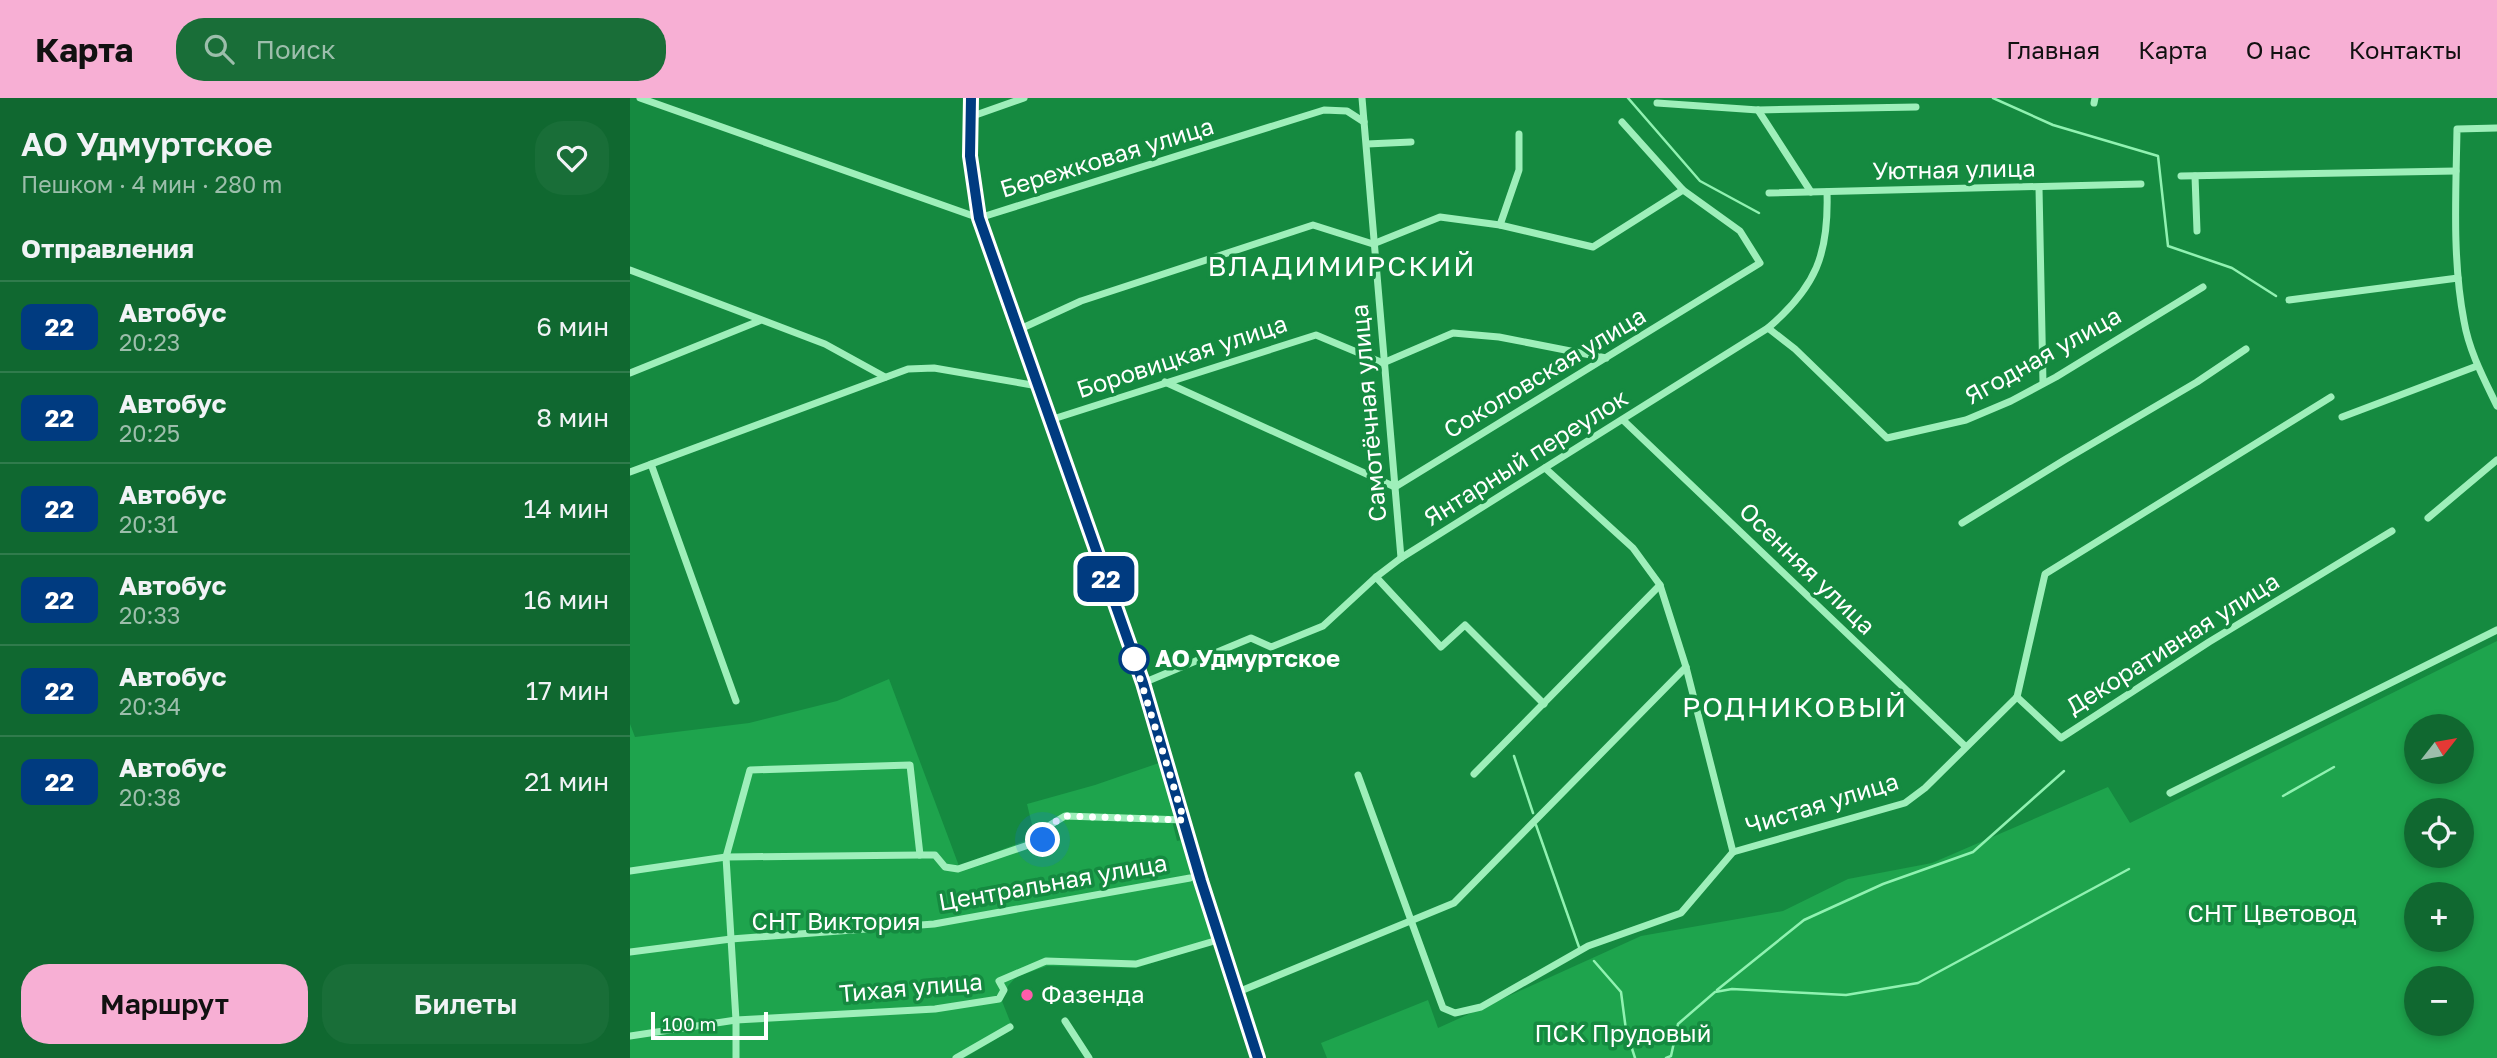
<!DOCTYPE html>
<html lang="ru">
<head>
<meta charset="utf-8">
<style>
  body { margin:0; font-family:"Golos Text",sans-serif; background:#196e38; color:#f1f3f6; height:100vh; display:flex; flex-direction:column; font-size:26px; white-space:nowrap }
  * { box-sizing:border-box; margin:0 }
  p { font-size:23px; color:#9cbeab }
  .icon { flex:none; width:38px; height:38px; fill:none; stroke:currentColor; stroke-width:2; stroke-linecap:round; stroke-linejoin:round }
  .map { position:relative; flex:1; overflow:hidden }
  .drawer { display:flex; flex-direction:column; background:#106830; width:630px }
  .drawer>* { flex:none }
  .badge { padding:0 14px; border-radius:10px; font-size:24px; line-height:46px }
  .needle { width:46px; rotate:59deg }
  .tools { position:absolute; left:1774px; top:616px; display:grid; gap:14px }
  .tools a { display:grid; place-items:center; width:70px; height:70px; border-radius:50%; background:#106830; box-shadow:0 4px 10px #0003; font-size:35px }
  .scale { position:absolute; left:21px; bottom:18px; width:117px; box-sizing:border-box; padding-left:7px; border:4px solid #fff; border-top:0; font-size:19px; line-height:24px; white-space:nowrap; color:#fff; -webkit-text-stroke:5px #158a40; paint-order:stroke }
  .you { position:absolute; width:35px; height:35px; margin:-18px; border:5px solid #fff; border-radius:50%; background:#1a73e8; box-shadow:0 0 0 10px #1a73e833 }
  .map>.badge { position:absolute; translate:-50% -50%; box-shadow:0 0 0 4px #fff }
  h2 { padding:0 21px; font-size:26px; line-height:63px }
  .round { display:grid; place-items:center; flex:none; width:74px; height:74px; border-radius:28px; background:#196e38 }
  .overview { display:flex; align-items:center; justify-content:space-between; height:119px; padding:0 21px }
  h1 { font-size:33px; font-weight:600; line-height:52px }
  .button { display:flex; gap:14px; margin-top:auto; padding:14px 21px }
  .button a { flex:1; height:80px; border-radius:28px; background:#f7afd4; color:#111; font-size:28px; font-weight:600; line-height:80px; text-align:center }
  .button a+a { background:#196e38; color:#f1f3f6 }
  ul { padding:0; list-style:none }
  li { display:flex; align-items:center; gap:21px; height:91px; padding:0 21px; border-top:2px solid #307b4c }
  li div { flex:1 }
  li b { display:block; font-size:26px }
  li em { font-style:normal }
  li .badge { min-width:77px; font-weight:700; text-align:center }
  header { display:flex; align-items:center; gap:42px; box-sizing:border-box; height:98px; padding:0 35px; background:#f7afd4; color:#111 }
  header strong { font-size:33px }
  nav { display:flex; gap:38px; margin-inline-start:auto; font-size:24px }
  .search { width:490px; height:63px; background:#196e38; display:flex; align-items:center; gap:18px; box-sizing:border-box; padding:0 24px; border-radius:28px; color:#9cbeab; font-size:26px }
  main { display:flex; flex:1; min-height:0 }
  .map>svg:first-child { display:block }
  .green { fill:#1ea44d; fill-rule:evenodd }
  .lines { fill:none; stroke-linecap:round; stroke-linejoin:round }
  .stream { stroke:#90f2b1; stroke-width:2.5 }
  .street { stroke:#9eefba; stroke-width:7 }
  .secondary { stroke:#cbfadd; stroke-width:10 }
  .line-casing { stroke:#fff; stroke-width:16 }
  .line { stroke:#003b80; stroke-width:10 }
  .walk { stroke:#fff; stroke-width:7; stroke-dasharray:0 12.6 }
  .stop-dot { fill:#fff; stroke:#003b80; stroke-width:3.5 }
  .poi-dot { fill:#ff5cab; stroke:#158a40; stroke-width:2.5 }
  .labels { text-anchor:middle; stroke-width:7; stroke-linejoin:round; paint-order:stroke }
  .street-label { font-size:24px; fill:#fff; stroke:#158a40 }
  .stop-label { font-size:24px; font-weight:bold; fill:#fff; stroke:#158a40; text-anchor:start }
  .park-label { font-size:24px; fill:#fff; stroke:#158a40 }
  .poi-label { font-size:24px; fill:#fff; stroke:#158a40; text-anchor:start }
  .quarter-label { font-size:28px; letter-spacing:2px; fill:#fff; stroke:#158a40 }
</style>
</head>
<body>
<header>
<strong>Карта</strong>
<div class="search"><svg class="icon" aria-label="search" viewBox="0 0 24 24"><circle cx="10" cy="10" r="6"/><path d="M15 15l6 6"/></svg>Поиск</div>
<nav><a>Главная</a><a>Карта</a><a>О нас</a><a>Контакты</a></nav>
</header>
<main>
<section class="drawer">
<div class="overview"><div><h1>АО Удмуртское</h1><p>Пешком · 4 мин · 280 m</p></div><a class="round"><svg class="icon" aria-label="heart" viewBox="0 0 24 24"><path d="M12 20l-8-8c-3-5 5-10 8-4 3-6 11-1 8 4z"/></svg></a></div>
<h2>Отправления</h2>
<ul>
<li><span class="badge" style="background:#003b80;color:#fff">22</span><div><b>Автобус</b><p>20:23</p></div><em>6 мин</em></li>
<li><span class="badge" style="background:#003b80;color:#fff">22</span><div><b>Автобус</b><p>20:25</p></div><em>8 мин</em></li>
<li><span class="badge" style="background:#003b80;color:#fff">22</span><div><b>Автобус</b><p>20:31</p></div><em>14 мин</em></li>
<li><span class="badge" style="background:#003b80;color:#fff">22</span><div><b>Автобус</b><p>20:33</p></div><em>16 мин</em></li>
<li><span class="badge" style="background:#003b80;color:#fff">22</span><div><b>Автобус</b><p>20:34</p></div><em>17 мин</em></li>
<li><span class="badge" style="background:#003b80;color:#fff">22</span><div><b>Автобус</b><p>20:38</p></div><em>21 мин</em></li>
</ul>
<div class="button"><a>Маршрут</a><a>Билеты</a></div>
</section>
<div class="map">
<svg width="1867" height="960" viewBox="0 0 1867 960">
  <rect width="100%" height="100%" fill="#158a40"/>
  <g class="green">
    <path d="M 1867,543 L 1867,960 L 697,960 L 691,945 L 798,902 L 808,930 L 1011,838 L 1153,813 L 1218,781 L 1302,765 L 1478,689 L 1500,725 ZM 1787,628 L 1832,628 L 1832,674 L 1787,674 ZM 1787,712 L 1832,712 L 1832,758 L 1787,758 ZM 1787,796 L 1832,796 L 1832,842 L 1787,842 ZM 1787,880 L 1832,880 L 1832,926 L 1787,926 Z"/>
    <polygon points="259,581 329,768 405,739 397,706 465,687 529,665 547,717 541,718 547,743 552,742 583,846 506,870 417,868 386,879 378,888 372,903 383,931 334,960 0,960 0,626 5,639 119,625 207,603"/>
  </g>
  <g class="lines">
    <g class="stream">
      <polyline points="998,0 1070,83 1129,115"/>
      <polyline points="1363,0 1423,27 1528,58 1538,148 1602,170 1646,198"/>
      <polyline points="884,658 903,715"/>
      <polyline points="1653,698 1704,669"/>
      <polyline points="906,727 949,849"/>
      <polyline points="964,863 991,894 996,932 1005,960"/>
      <polyline points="1087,892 1174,822 1253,786 1343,754 1434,673"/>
      <polyline points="1036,960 1041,958 1048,926 1085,894 1102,891 1216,897 1288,885 1499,771"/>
    </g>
    <g class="street">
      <polyline points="10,0 349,120 694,12 717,13 734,24"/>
      <polyline points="732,0 771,460"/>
      <polyline points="1027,5 1128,12 1286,9"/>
      <polyline points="1464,5 1465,0"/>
      <polyline points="1128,12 1181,94"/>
      <polyline points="340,19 394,0"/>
      <path d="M 1867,30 L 1827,31 C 1826,94 1822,161 1834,223 C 1839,253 1854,281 1867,308"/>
      <polyline points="737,46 781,44"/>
      <polyline points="1551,78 1826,73"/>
      <polyline points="1565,78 1567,133"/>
      <polyline points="1409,90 1413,285"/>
      <polyline points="1139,95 1511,86"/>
      <polyline points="870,127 889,72 889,36"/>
      <polyline points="0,172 195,246 255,279"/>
      <polyline points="1659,202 1828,180"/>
      <polyline points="1138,230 1165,251 1257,340 1336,322 1381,303 1426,279 1573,189"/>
      <polyline points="388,232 451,203 683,127 743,146 810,119 870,127 963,149 1053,92"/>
      <polyline points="0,275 129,223"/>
      <polyline points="535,284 765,389 1130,165 1110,133 1053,92 992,24"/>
      <polyline points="1712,319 1847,268"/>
      <polyline points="420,322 686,237 753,265 823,235 869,239 976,260"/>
      <polyline points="993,322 1335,648"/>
      <polyline points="21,366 106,603"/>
      <polyline points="915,370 1003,450 1030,487 1056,569 1103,754"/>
      <polyline points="0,374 278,271 304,270 408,288"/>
      <polyline points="1798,420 1867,362"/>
      <polyline points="1332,425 1436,361 1567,284 1616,251"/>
      <polyline points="513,585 621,540 641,549 693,528 746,479"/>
      <polyline points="1387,599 1415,476 1701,299"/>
      <polyline points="1387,599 1431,640 1579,544 1762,433"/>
      <path d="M 914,606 L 835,527 L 811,549 L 746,479 L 771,460 L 1138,230 C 1186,189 1199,156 1197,94"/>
      <polyline points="844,676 1030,487"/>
      <polyline points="728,677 810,902 813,910 825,915 851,909 958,848 1051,815 1103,754 1275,705 1295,690 1387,599"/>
      <polyline points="1540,695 1867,532"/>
      <polyline points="0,773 96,759 290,757 305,757 315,769 328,771 413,742 415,730 435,718 554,722"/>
      <polyline points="0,854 101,841 304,826 560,780"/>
      <polyline points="608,894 824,805 1056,569"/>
      <polyline points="435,923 459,960"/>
      <polyline points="0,938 106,922 305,911 369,901 374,892 369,883 416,863 506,866 581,844"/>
      <polyline points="106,960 106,922 96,759 120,672 280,667 290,757"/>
      <polyline points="326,960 380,929"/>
    </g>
    <polyline class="secondary" points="341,0 340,58 349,120 513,585 571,783 628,960"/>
  </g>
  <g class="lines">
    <g class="line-casing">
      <polyline id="line" points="341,0 340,58 349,120 513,585 571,783 628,960"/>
    </g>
    <use href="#line" class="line"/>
    <polyline class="walk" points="413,742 415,730 435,718 554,722 503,558 504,561"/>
  </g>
  <circle class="stop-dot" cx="504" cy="561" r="14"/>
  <circle class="poi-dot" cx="397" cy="897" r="7"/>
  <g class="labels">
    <g class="street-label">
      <text transform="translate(477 60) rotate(-17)" y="8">Бережковая улица</text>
      <text transform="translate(1324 72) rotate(-1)" y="8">Уютная улица</text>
      <text transform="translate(1413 258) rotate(-29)" y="8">Ягодная улица</text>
      <text transform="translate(552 259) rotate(-18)" y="8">Боровицкая улица</text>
      <text transform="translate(915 275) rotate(-31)" y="8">Соколовская улица</text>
      <text transform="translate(739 315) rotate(-95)" y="8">Самотёчная улица</text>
      <text transform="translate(896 360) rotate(-32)" y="8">Янтарный переулок</text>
      <text transform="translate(1177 471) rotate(44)" y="8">Осенняя улица</text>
      <text transform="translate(1543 546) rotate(-32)" y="8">Декоративная улица</text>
      <text transform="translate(1192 706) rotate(-17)" y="8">Чистая улица</text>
      <text transform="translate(423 785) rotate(-10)" y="8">Центральная улица</text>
      <text transform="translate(281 890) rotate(-5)" y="8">Тихая улица</text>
    </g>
    <g class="stop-label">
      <text x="525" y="569">АО Удмуртское</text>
    </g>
    <g class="park-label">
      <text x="1642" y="824">СНТ Цветовод</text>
      <text x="206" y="832">СНТ Виктория</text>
      <text x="993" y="944">ПСК Прудовый</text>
    </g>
    <g class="poi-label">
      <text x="411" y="905">Фазенда</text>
    </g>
    <g class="quarter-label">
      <text x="712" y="178">ВЛАДИМИРСКИЙ</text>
      <text x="1165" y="619">РОДНИКОВЫЙ</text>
    </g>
  </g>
</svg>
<div class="tools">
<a><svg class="needle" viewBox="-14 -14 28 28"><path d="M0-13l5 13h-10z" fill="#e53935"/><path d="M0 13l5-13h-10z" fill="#9cbeab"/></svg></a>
<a><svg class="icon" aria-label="locate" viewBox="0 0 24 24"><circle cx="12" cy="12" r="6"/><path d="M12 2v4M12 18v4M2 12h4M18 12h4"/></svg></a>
<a>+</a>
<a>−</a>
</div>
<div class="scale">100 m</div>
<div class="you" style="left:413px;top:742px"></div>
<b class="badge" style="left:476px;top:481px;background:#003b80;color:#fff">22</b>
</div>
</main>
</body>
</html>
